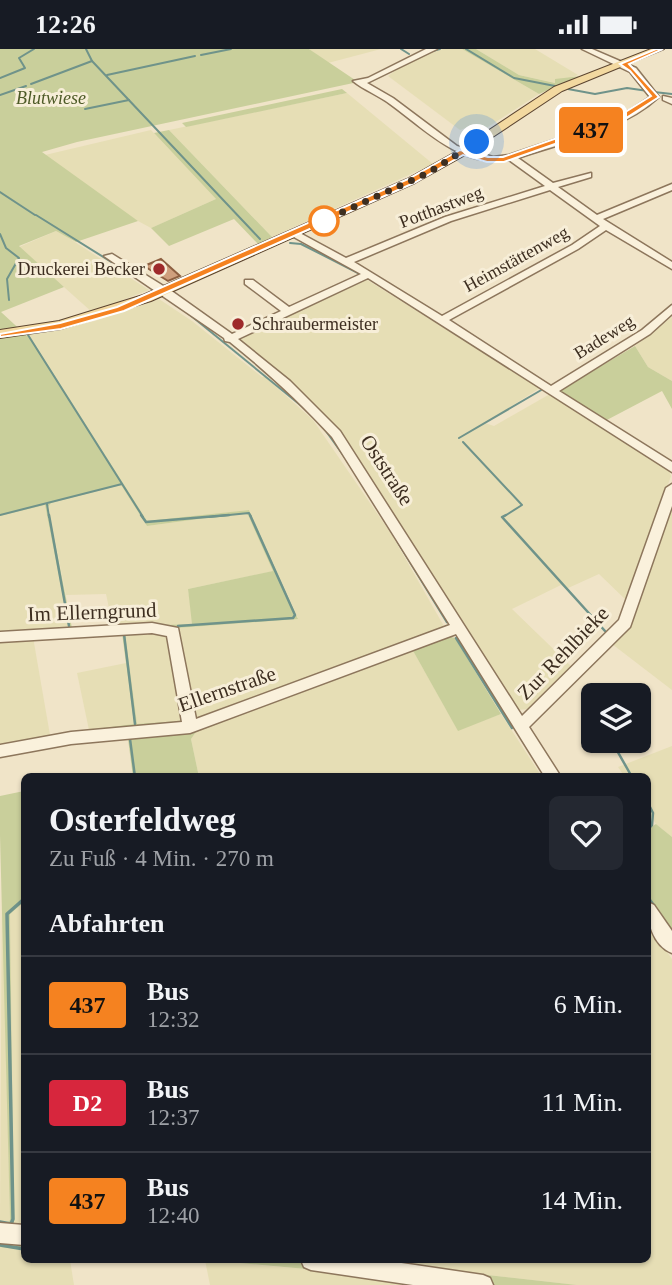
<!DOCTYPE html>
<html lang="de">
<head>
<meta charset="utf-8">
<style>
  body { margin:0; font-family:Georgia,serif; background:#242831; color:#f1f3f6; height:100vh; display:flex; flex-direction:column; font-size:26px; white-space:nowrap }
  * { box-sizing:border-box; margin:0 }
  p { font-size:23px; color:#9ea1a6 }
  .icon { flex:none; width:38px; height:38px; fill:none; stroke:currentColor; stroke-width:2; stroke-linecap:round; stroke-linejoin:round }
  .map { position:relative; flex:1; overflow:hidden }
  .sheet { position:absolute; left:21px; top:724px; width:630px; height:490px; display:flex; flex-direction:column; background:#171b24; border-radius:10px; box-shadow:0 2px 5px #0004 }
  .sheet>* { flex:none }
  .badge { padding:0 14px; border-radius:5px; font-size:24px; line-height:46px }
  .buttons { position:absolute; left:581px; top:634px; display:grid; gap:14px }
  .buttons a { display:grid; place-items:center; width:70px; height:70px; border-radius:10px; background:#171b24; box-shadow:0 2px 5px #0004; font-size:35px }
  .you { position:absolute; width:35px; height:35px; margin:-18px; border:5px solid #fff; border-radius:50%; background:#1a73e8; box-shadow:0 0 0 10px #1a73e833 }
  .map>.badge { position:absolute; translate:-50% -50%; box-shadow:0 0 0 4px #fff }
  h2 { padding:0 28px; font-size:26px; line-height:63px }
  .round { display:grid; place-items:center; flex:none; width:74px; height:74px; border-radius:10px; background:#242831 }
  .summary { display:flex; align-items:center; justify-content:space-between; height:119px; padding:0 28px }
  h1 { font-size:33px; font-weight:700; line-height:52px }
  ul { padding:0; list-style:none }
  li { display:flex; align-items:center; gap:21px; height:98px; padding:0 28px; border-top:2px solid #363941 }
  li div { flex:1 }
  li b { display:block; font-size:26px }
  li em { font-style:normal }
  li .badge { min-width:77px; font-weight:700; text-align:center }
  .status { display:flex; justify-content:space-between; align-items:center; height:49px; padding:0 35px; background:#171b24; direction:ltr }
  .status svg { height:19px; fill:currentColor }
  .map>svg:first-child { display:block }
  .farmland { fill:#e6deb5 }
  .green { fill:#c9cf9b; fill-rule:evenodd }
  .lines { fill:none; stroke-linecap:round; stroke-linejoin:round }
  .stream-far2 { stroke:#6f938a; stroke-width:2 }
  .stream-far1 { stroke:#6f938a; stroke-width:2.5 }
  .stream { stroke:#6f938a; stroke-width:3.5 }
  .building { fill:#cf9f7d; stroke:#8d5f41; stroke-width:2 }
  .minor-casing { stroke:#8d765c; stroke-width:3 }
  .major-casing { stroke:#5b4430; stroke-width:2 }
  .minor { fill:#faf1dc; fill-rule:evenodd }
  .major { fill:#f3d9a0; fill-rule:evenodd }
  .line { fill:#f58220; stroke:#fff; stroke-width:2 }
  .walk { stroke:#3d2e20; stroke-width:7; stroke-dasharray:0 12.6 }
  .stop-dot { fill:#fff; stroke:#f58220; stroke-width:3.5 }
  .poi-dot { fill:#9e2a2b; stroke:#f7eed8; stroke-width:2.5 }
  .labels { text-anchor:middle; stroke-width:6; stroke-linejoin:round; paint-order:stroke }
  .far-park-label { font-size:18px; font-style:italic; fill:#4d5a26; stroke:#f7eed8 }
  .far-street-label { font-size:18px; fill:#3d2e20; stroke:#f7eed8 }
  .far-poi-label { font-size:18px; fill:#3d2e20; stroke:#f7eed8; text-anchor:end }
  .street-label { font-size:21px; fill:#3d2e20; stroke:#f7eed8 }
</style>
</head>
<body>
<div class="status"><b>12:26</b><svg viewBox="0 0 49 12"><path d="M0 12V9h3v3zM5 12V6h3v6zM10 12V3h3v9zM15 12V0h3v12zM26 1h20v11H26zM47 4h2v5h-2z"/></svg></div>
<div class="map">
<svg width="672" height="1236" viewBox="0 0 672 1236">
  <rect width="100%" height="100%" fill="#f0e4c8"/>
  <g class="farmland">
    <polygon points="309,0 381,0 328,14"/>
    <polygon points="443,0 462,0 539,45 480,83 468,78 460,81 388,27 410,11"/>
    <polygon points="476,0 535,0 578,26 556,34 519,26"/>
    <polygon points="347,44 433,115 272,188 169,81"/>
    <polygon points="151,81 216,150 151,179 127,166 45,106"/>
    <polygon points="56,182 67,188 149,241 92,263 19,198"/>
    <polygon points="364,229 540,339 485,374 494,377 550,345 669,422 671,427 627,552 599,525 566,540 561,536 512,560 573,619 531,660 514,661 341,384 280,325 237,290"/>
    <polygon points="159,250 192,272 262,328 265,328 313,371 392,486 445,579 199,670 193,666 177,579 298,569 249,461 147,473 29,286 95,272"/>
    <polygon points="672,268 672,332 648,318 635,297"/>
    <polygon points="121,436 147,477 243,464 248,466 274,522 188,540 193,575 113,578 106,545 66,546 48,458 51,454"/>
    <polygon points="45,456 69,579 0,585 0,467"/>
    <polygon points="672,457 672,641 612,595 635,567"/>
    <polygon points="164,583 170,587 184,667 179,672 137,676 125,584"/>
    <polygon points="33,588 50,686 0,696 0,591"/>
    <polygon points="412,600 458,681 501,665 542,728 199,728 191,690 196,683"/>
    <polygon points="126,614 134,676 89,681 77,624"/>
    <polygon points="672,697 672,788 656,775 648,762 648,728 625,728 618,718"/>
    <polygon points="2,820 10,1171 7,1174 0,1172"/>
    <polygon points="24,853 24,1177 14,1175 10,865"/>
    <polygon points="648,876 672,910 672,1236 577,1236 442,1221 391,1211 648,1211"/>
    <polygon points="0,1198 24,1201 24,1211 70,1211 74,1236 0,1236"/>
    <polygon points="205,1211 339,1223 422,1236 210,1236"/>
  </g>
  <g class="green">
    <path d="M 0,0 L 309,0 L 358,33 L 77,93 L 42,103 L 138,172 L 76,193 L 56,182 L 19,197 L 64,238 L 1,263 L 27,287 L 29,286 L 147,472 L 249,461 L 298,570 L 177,579 L 193,666 L 199,670 L 330,632 L 196,683 L 191,690 L 199,728 L 133,728 L 128,690 L 75,694 L 0,708 L 0,696 L 49,686 L 134,675 L 122,584 L 69,579 L 45,456 L 0,467 ZM 121,436 L 147,477 L 243,464 L 248,466 L 273,522 L 188,540 L 192,575 L 72,579 L 48,458 L 51,454 ZM 164,583 L 170,587 L 184,667 L 179,672 L 137,675 L 125,584 Z"/>
    <polygon points="462,0 476,0 519,26 555,34 555,30 581,27 539,45"/>
    <polygon points="342,40 347,44 186,78 182,74"/>
    <polygon points="169,81 272,188 258,195 234,170 169,197 151,179 216,150 154,84"/>
    <polygon points="635,297 648,318 672,332 672,360 662,342 603,373 559,342"/>
    <polygon points="448,587 455,589 501,665 458,682 412,600"/>
    <polygon points="24,742 24,853 10,865 14,1175 24,1177 24,1201 0,1198 0,1172 7,1174 10,1171 0,786 0,747"/>
    <polygon points="656,775 672,788 672,889 648,854 648,780"/>
    <polygon points="207,1211 391,1211 442,1221 577,1236 422,1236 339,1223"/>
  </g>
  <g class="lines">
    <g class="stream-far2">
      <polyline points="86,0 92,12 260,190"/>
      <polyline points="401,0 409,5"/>
      <polyline points="466,0 514,29 555,37"/>
      <polyline points="429,3 440,0"/>
      <polyline points="201,6 231,0"/>
      <polyline points="107,26 195,7"/>
      <polyline points="0,29 25,19 19,9 34,0"/>
      <polyline points="31,35 92,12"/>
      <polyline points="568,40 595,45 627,39 648,42"/>
      <polyline points="654,43 672,45"/>
      <polyline points="0,46 26,37"/>
      <polyline points="85,60 129,51"/>
      <polyline points="0,143 35,166"/>
      <polyline points="36,166 129,224"/>
      <polyline points="0,185 6,199 19,209 7,230 9,251"/>
      <polyline points="290,194 301,195 360,225"/>
      <polyline points="184,261 304,359"/>
      <polyline points="28,286 143,468"/>
      <polyline points="323,378 346,410"/>
      <polyline points="459,389 543,340"/>
      <polyline points="463,393 522,456 503,468"/>
      <polyline points="47,455 49,468"/>
      <polyline points="0,466 122,435"/>
      <polyline points="209,468 249,464 251,468"/>
    </g>
    <g class="stream-far1">
      <polyline points="49,466 69,577"/>
      <polyline points="141,466 146,473 229,466"/>
      <polyline points="506,466 502,468 605,582"/>
      <polyline points="398,493 447,573"/>
      <polyline points="178,577 293,569 295,566 250,466"/>
      <polyline points="124,585 135,675"/>
      <polyline points="456,589 512,679"/>
      <polyline points="130,690 135,728"/>
      <polyline points="611,691 632,728"/>
      <polyline points="648,754 653,764 652,776 648,780"/>
    </g>
    <g class="stream">
      <polyline points="648,849 654,857"/>
      <polyline points="0,1173 11,1175 13,1170 7,865 24,850"/>
      <polyline points="0,1196 24,1200"/>
    </g>
  </g>
  <polygon class="building" points="161,210 180,227 168,232 144,217"/>
  <g class="lines">
    <g class="minor-casing">
      <g id="minor">
        <path d="M 426,0 L 437,0 L 367,34 L 393,49 L 457,97 L 493,108 L 509,106 L 598,76 L 630,61 L 650,48 L 630,23 L 582,0 L 592,0 L 636,19 L 659,48 C 622,82 564,93 518,109 L 553,134 L 591,124 L 591,128 L 558,138 L 597,166 L 672,135 L 672,141 L 603,170 L 672,213 L 672,220 L 606,181 L 578,200 L 449,271 L 551,337 L 642,281 L 672,256 L 672,265 L 650,285 L 559,342 L 672,413 L 672,423 L 368,229 L 238,290 L 290,332 L 340,382 L 522,667 L 619,571 L 666,439 L 672,435 L 672,457 L 630,578 L 529,678 L 561,728 L 545,728 L 456,585 L 190,684 L 71,695 L 0,708 L 0,696 L 71,683 L 182,673 L 167,587 L 152,584 L 0,593 L 0,583 L 152,574 L 178,579 L 196,670 L 450,576 L 332,388 C 300,353 266,322 230,293 L 225,292 L 224,289 L 104,207 L 112,205 L 173,243 L 232,285 L 281,262 L 245,235 L 245,231 L 253,231 L 289,258 L 361,225 L 292,187 L 292,183 L 298,183 L 346,209 L 445,168 L 545,137 L 509,111 C 461,119 426,81 390,55 C 378,46 364,41 353,32 L 368,29 ZM 550,141 L 600,177 L 572,196 L 442,267 L 354,213 L 451,172 Z"/>
        <polygon points="663,47 672,49 672,55 663,51"/>
        <path d="M 648,853 L 654,856 L 672,882 L 672,904 C 653,897 646,871 648,853 Z"/>
        <polygon points="0,1174 24,1176 24,1196 0,1194"/>
        <polygon points="301,1211 381,1211 483,1226 490,1229 493,1236 413,1236 311,1221 304,1218"/>
      </g>
    </g>
    <g class="major-casing">
      <polygon id="major" points="651,0 664,0 562,42 467,105 415,134 151,252 61,280 0,289 0,281 59,272 143,246 407,130 459,101 554,38"/>
    </g>
    <use href="#minor" class="minor"/>
    <use href="#major" class="major"/>
  </g>
  <polygon class="line" points="656,0 663,0 629,15 659,48 623,71 504,113 487,113 463,106 414,134 124,262 61,280 0,288 0,285 60,274 117,258 408,130 460,101 488,108 503,108 617,68 651,47 630,22 620,15"/>
  <g class="lines">
    <polyline class="walk" points="324,172 316,175 428,124 477,93"/>
  </g>
  <circle class="stop-dot" cx="324" cy="172" r="14"/>
  <g class="poi-dot">
    <circle cx="159" cy="220" r="7"/>
    <circle cx="238" cy="275" r="7"/>
  </g>
  <g class="labels">
    <g class="far-park-label">
      <text x="51" y="55">Blutwiese</text>
    </g>
    <g class="far-street-label">
      <text transform="translate(441 158) rotate(-21)" y="6">Potthastweg</text>
      <text transform="translate(516 210) rotate(-29)" y="6">Heimstättenweg</text>
      <text transform="translate(604 288) rotate(-32)" y="6">Badeweg</text>
    </g>
    <g class="far-poi-label">
      <text x="145" y="226">Druckerei Becker</text>
      <text x="252" y="281" text-anchor="start">Schraubermeister</text>
    </g>
    <g class="street-label">
      <text transform="translate(387 421) rotate(57)" y="7">Oststraße</text>
      <text transform="translate(92 563) rotate(-2)" y="7">Im Ellerngrund</text>
      <text transform="translate(563 604) rotate(-46)" y="7">Zur Rehlbieke</text>
      <text transform="translate(227 640) rotate(-19)" y="7">Ellernstraße</text>
    </g>
  </g>
</svg>
<div class="buttons">
<a><svg class="icon" aria-label="layers" viewBox="0 0 24 24"><path d="M12 4l9 5-9 5-9-5zM3 14l9 5 9-5"/></svg></a>
</div>
<div class="you" style="left:477px;top:93px"></div>
<b class="badge" style="left:591px;top:81px;background:#f58220;color:#111">437</b>
<section class="sheet">
<div class="summary"><div><h1>Osterfeldweg</h1><p>Zu Fuß · 4 Min. · 270 m</p></div><a class="round"><svg class="icon" aria-label="heart" viewBox="0 0 24 24"><path d="M12 20l-8-8c-3-5 5-10 8-4 3-6 11-1 8 4z"/></svg></a></div>
<h2>Abfahrten</h2>
<ul>
<li><span class="badge" style="background:#f58220;color:#111">437</span><div><b>Bus</b><p>12:32</p></div><em>6 Min.</em></li>
<li><span class="badge" style="background:#d7263d;color:#fff">D2</span><div><b>Bus</b><p>12:37</p></div><em>11 Min.</em></li>
<li><span class="badge" style="background:#f58220;color:#111">437</span><div><b>Bus</b><p>12:40</p></div><em>14 Min.</em></li>
</ul>
</section>
</div>
</body>
</html>
